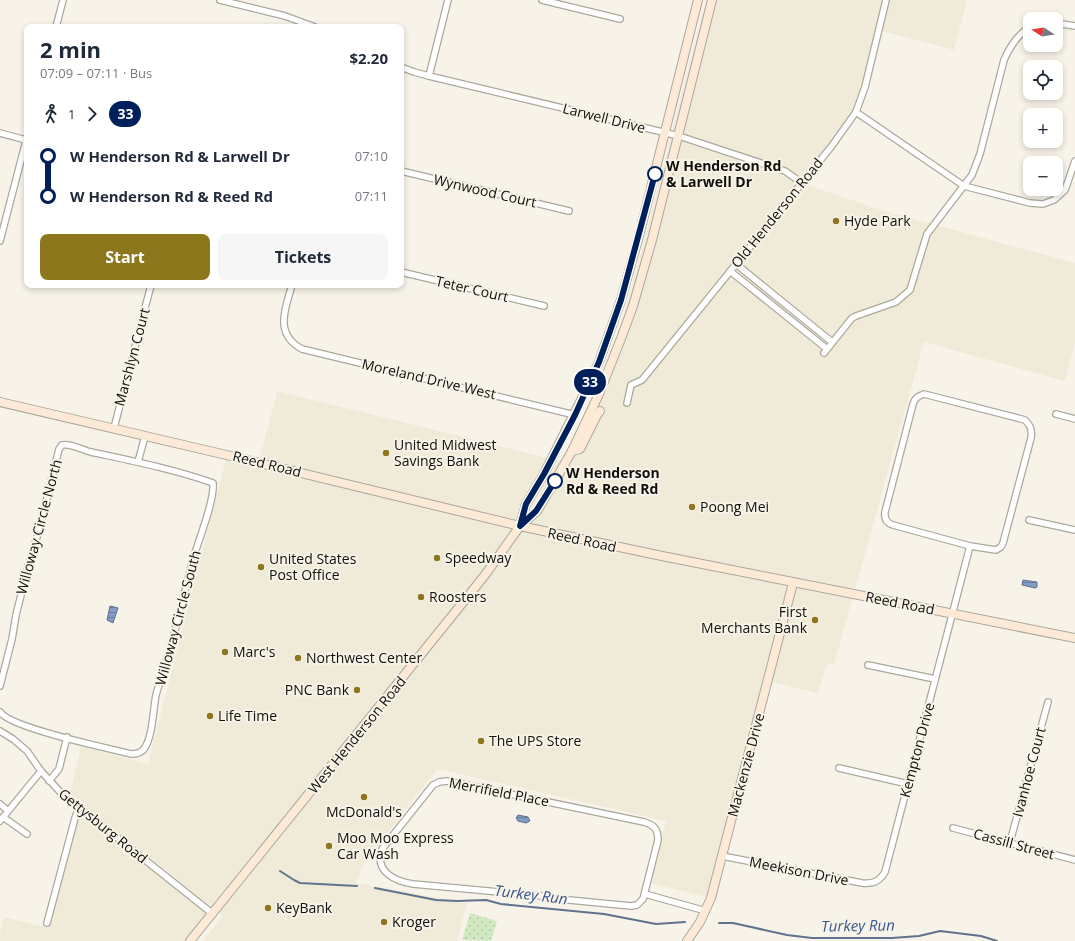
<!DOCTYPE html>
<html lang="en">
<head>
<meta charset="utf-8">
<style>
  body { margin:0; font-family:"Open Sans",sans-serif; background:#f6f6f7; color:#1f2937; height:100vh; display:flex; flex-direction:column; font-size:15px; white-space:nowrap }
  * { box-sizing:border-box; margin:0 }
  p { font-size:13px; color:#747a83 }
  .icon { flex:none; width:22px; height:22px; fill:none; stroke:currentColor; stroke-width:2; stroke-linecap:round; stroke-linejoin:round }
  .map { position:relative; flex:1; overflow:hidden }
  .side { position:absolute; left:24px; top:24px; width:380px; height:264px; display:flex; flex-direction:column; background:#fff; border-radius:8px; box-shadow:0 2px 6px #0003 }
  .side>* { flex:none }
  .badge { padding:0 8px; border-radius:13px; font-size:14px; line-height:26px }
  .needle { width:26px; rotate:282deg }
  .buttons { position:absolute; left:1023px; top:12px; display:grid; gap:8px }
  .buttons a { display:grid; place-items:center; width:40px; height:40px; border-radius:8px; background:#fff; box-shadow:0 2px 6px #0003; font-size:20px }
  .map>.badge { position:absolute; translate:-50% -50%; box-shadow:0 0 0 2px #fff }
  .legs { display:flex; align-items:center; gap:6px; height:44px; padding:0 16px; font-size:13px }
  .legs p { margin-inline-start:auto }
  .headline { display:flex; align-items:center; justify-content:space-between; height:68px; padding:0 16px }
  h1 { font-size:22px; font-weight:700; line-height:30px }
  .button { display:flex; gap:8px; margin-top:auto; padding:8px 16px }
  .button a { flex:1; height:46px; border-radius:8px; background:#8d771c; color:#fff; font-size:16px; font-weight:700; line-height:46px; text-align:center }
  .button a+a { background:#f6f6f7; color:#1f2937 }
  ul { padding:0 16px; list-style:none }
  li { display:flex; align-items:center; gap:14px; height:40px; font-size:15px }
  li i { display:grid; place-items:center; width:6px; height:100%; margin:0 5px; background:currentColor }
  li i::after { content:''; width:10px; height:10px; margin:-5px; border:3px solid; border-radius:50%; background:#fff }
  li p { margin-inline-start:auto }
  li:first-child i { background:linear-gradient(#0000 50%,currentColor 0) }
  li:last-child i { background:linear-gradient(currentColor 50%,#0000 0) }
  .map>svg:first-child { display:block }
  .built { fill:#f0ebd8 }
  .grass { fill:url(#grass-dots) }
  .water { fill:url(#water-rules); stroke:#60728e }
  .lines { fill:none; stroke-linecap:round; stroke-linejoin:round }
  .stream { stroke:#60728e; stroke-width:2 }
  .street-casing { stroke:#aba89d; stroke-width:8 }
  .secondary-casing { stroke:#aba89d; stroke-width:10 }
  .street { stroke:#fff; stroke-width:5.5 }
  .secondary { stroke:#fcead6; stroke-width:8 }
  .line-1-casing { stroke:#fff; stroke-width:9 }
  .line-1 { stroke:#00205b; stroke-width:6 }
  .stop-1-dot { fill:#fff; stroke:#00205b; stroke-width:2 }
  .poi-dot { fill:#8d771c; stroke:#f7f3e8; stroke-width:1.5 }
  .labels { text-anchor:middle; stroke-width:4; stroke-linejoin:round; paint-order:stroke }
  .street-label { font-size:14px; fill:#100f0b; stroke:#f7f3e8 }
  .stop-label { font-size:14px; font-weight:bold; fill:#100f0b; stroke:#f7f3e8; text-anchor:start }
  .poi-label { font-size:14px; fill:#100f0b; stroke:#f7f3e8; text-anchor:start }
  .water-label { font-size:15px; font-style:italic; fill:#37568e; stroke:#f7f3e8 }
</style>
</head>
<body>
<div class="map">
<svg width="1075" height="941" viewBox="0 0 1075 941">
  <defs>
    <pattern id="grass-dots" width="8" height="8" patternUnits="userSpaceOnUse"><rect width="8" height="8" fill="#d1e9c0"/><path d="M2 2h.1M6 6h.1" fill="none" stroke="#b2c7a4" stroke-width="1.8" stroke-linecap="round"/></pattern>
    <pattern id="water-rules" width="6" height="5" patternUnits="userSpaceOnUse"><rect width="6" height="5" fill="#839cc6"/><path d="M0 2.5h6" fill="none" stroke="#6a7e9f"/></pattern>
  </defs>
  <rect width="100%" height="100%" fill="#f7f3e8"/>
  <polygon class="built" points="706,0 967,0 954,50 878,30 858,104 847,123 802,183 878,209 1075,263 1075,342 1065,381 924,342 834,665 827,663 818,693 768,681 711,898 650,883 666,821 437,769 363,865 356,883 467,903 457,941 203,941 223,916 127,839 125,844 213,914 190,941 0,941 0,933 4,917 46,927 79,808 69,799 81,747 148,764 227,455 259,462 277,391 563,462 599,394 624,313 640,257"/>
  <polygon class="grass" points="470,913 497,921 491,941 462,940"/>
  <g class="water">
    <polygon points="1023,580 1037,582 1037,587 1035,588 1022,585"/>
    <polygon points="110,606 118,608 113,623 107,620"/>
    <polygon points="518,815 528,817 530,821 526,823 518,821 516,818"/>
  </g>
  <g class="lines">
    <g class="stream">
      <polyline points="280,871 294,880 300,883 357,886"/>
      <polyline points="375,888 436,900 457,901 486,900 501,904 604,914 656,924 685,922"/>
      <polyline points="719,923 733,923 787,935 812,938 892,938 919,936 940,931 981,936 997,941"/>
    </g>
    <g class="street-casing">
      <g id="street">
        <polyline points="220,0 285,16 315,27"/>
        <polyline points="542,0 620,19"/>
        <polyline points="1056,23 1075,26"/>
        <polyline points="56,27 63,0"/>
        <polyline points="401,67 414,72 429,76 679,136 785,171 802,183"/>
        <polyline points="429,76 448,0"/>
        <polyline points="856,112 964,186 1030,203 1043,204 1054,200 1065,190 1075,161"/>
        <polyline points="0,133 26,140"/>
        <polyline points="401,171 569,211"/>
        <polyline points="0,241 27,137"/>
        <polyline points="736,264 832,342"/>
        <polyline points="730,271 827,349"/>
        <polyline points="401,272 544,306"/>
        <path d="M 292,285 C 285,309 274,334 302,349 L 575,415"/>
        <path d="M 824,353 L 852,318 L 856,316 L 896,302 L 910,290 L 927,234 L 972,175 L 980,154 L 1004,60 C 1010,46 1017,35 1030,27"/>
        <path d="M 924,394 L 1025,420 C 1031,426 1032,430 1031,438 L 1003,543 L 1001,547 L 996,550 L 970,546 L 893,525 C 887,523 884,519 885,512 L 913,404 C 915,398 918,396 924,394 Z"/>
        <polyline points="627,403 631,385 642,380 831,147 856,112 865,87 886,0"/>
        <polyline points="1056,414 1075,419"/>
        <polyline points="114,428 151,285"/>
        <polyline points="138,462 145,436"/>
        <polyline points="1029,520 1075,530"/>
        <polyline points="868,665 935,679"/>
        <path d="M 0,686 L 12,639 L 16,615 L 29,563 L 40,527 L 59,449 L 62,445 C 71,443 82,450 91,452 C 132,461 173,469 213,483 C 215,500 197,544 192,563 C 183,598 175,634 164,669 C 162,678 158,686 156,695 C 153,709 153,737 144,749 C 141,753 136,754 131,754 C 107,748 11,728 0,712"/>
        <polyline points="0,731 13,739 27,751 41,771 61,793 213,914"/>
        <polyline points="839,768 908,784"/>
        <polyline points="49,781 59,769 67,737"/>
        <path d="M 447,781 L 644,822 C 654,825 658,829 658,840 L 643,899 L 637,905 L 631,906 L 559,899 L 543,896 L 413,884 C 395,881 374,872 382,849 L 433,785 L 439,782 Z"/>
        <polyline points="0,804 7,810"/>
        <polyline points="3,817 27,834"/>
        <polyline points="0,821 41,771"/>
        <polyline points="953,828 1075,860"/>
        <polyline points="1010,842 1048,702"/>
        <path d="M 722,856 L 862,883 C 873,884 879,882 885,872 L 970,546"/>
        <polyline points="645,894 706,911"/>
        <polyline points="47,923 75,818 79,807"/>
      </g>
    </g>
    <g class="secondary-casing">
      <g id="secondary">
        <polyline points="0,402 235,457 520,526 662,556 1075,638"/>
        <polyline points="572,451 580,449 597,415 600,411"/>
        <polyline points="520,526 526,504 544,474 586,390 599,362 621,300 639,236 698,0"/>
        <polyline points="190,941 435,637 485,575 520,526 537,511 556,479 572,451 599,394 622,336 633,306 652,240 712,0"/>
        <polyline points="687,941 700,922 711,898 793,583"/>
      </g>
    </g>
    <use href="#street" class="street"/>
    <use href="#secondary" class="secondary"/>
  </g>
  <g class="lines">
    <g class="line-1-casing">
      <polyline id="line-1" points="555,481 536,511 520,526 526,504 544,474 575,415 599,362 621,300 655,174"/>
    </g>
    <use href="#line-1" class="line-1"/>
  </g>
  <g class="stop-1-dot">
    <circle cx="655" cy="174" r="7"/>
    <circle cx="555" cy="481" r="7"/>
  </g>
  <g class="poi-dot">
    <circle cx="836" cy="221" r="4"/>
    <circle cx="386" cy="453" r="4"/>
    <circle cx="692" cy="507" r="4"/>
    <circle cx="437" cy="558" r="4"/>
    <circle cx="261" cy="567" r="4"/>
    <circle cx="421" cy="597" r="4"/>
    <circle cx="815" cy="620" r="4"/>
    <circle cx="225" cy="652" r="4"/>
    <circle cx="298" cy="658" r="4"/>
    <circle cx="357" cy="690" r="4"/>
    <circle cx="210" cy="716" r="4"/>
    <circle cx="481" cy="741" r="4"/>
    <circle cx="364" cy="797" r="4"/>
    <circle cx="329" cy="846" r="4"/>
    <circle cx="268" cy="908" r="4"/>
    <circle cx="384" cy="922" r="4"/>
  </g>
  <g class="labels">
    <g class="street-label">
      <text transform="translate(604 118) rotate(14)" y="5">Larwell Drive</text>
      <text transform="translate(485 191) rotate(13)" y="5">Wynwood Court</text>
      <text transform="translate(777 213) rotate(-51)" y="5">Old Henderson Road</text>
      <text transform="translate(472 289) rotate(13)" y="5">Teter Court</text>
      <text transform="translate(132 357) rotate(-75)" y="5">Marshlyn Court</text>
      <text transform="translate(429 379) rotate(13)" y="5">Moreland Drive West</text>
      <text transform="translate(267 464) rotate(14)" y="5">Reed Road</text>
      <text transform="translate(39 527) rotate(-75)" y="5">Willoway Circle North</text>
      <text transform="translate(582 540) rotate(12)" y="5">Reed Road</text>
      <text transform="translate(900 603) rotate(11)" y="5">Reed Road</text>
      <text transform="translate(178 618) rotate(-75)" y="5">Willoway Circle South</text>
      <text transform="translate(357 735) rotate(-51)" y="5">West Henderson Road</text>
      <text transform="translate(917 750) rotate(-75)" y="5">Kempton Drive</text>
      <text transform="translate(746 765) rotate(-75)" y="5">Mackenzie Drive</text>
      <text transform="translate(1029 772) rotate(-75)" y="5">Ivanhoe Court</text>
      <text transform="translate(499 792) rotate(11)" y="5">Merrifield Place</text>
      <text transform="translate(103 826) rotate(39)" y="5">Gettysburg Road</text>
      <text transform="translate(1014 844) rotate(15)" y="5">Cassill Street</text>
      <text transform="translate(799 871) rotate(11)" y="5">Meekison Drive</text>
    </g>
    <g class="stop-label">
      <text x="666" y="171">W Henderson Rd<tspan x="666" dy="16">&amp; Larwell Dr</tspan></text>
      <text x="566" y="478">W Henderson<tspan x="566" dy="16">Rd &amp; Reed Rd</tspan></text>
    </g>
    <g class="poi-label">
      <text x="844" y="226">Hyde Park</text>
      <text x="394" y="450">United Midwest<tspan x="394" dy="16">Savings Bank</tspan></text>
      <text x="700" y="512">Poong Mei</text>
      <text x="445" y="563">Speedway</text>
      <text x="269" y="564">United States<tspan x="269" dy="16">Post Office</tspan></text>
      <text x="429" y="602">Roosters</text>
      <text x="807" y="617" text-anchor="end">First<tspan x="807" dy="16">Merchants Bank</tspan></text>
      <text x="233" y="657">Marc's</text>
      <text x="306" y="663">Northwest Center</text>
      <text x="349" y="695" text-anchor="end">PNC Bank</text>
      <text x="218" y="721">Life Time</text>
      <text x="489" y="746">The UPS Store</text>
      <text x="364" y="817" text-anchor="middle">McDonald's</text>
      <text x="337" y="843">Moo Moo Express<tspan x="337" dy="16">Car Wash</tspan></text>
      <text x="276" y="913">KeyBank</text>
      <text x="392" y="927">Kroger</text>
    </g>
    <g class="water-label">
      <text transform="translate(531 895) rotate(7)" y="5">Turkey Run</text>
      <text transform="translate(858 926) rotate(-1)" y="5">Turkey Run</text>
    </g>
  </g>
</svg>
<div class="buttons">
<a><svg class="needle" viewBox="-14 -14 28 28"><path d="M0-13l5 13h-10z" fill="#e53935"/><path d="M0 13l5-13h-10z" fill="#747a83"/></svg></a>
<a><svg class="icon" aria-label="locate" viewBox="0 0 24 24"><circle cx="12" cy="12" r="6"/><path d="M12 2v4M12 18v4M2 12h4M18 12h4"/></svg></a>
<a>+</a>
<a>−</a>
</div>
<b class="badge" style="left:590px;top:382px;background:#00205b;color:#fff">33</b>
<section class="side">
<div class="headline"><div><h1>2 min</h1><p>07:09 – 07:11 · Bus</p></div><b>$2.20</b></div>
<div class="legs"><svg class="icon" aria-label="walk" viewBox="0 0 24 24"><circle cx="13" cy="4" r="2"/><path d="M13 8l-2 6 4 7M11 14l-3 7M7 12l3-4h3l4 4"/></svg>1<svg class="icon" aria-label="forward" viewBox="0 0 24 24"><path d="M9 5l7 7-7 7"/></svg><b class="badge" style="background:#00205b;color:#fff">33</b></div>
<ul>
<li><i style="color:#00205b"></i><b>W Henderson Rd &amp; Larwell Dr</b><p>07:10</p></li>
<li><i style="color:#00205b"></i><b>W Henderson Rd &amp; Reed Rd</b><p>07:11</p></li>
</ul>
<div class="button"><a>Start</a><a>Tickets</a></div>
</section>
</div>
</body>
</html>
